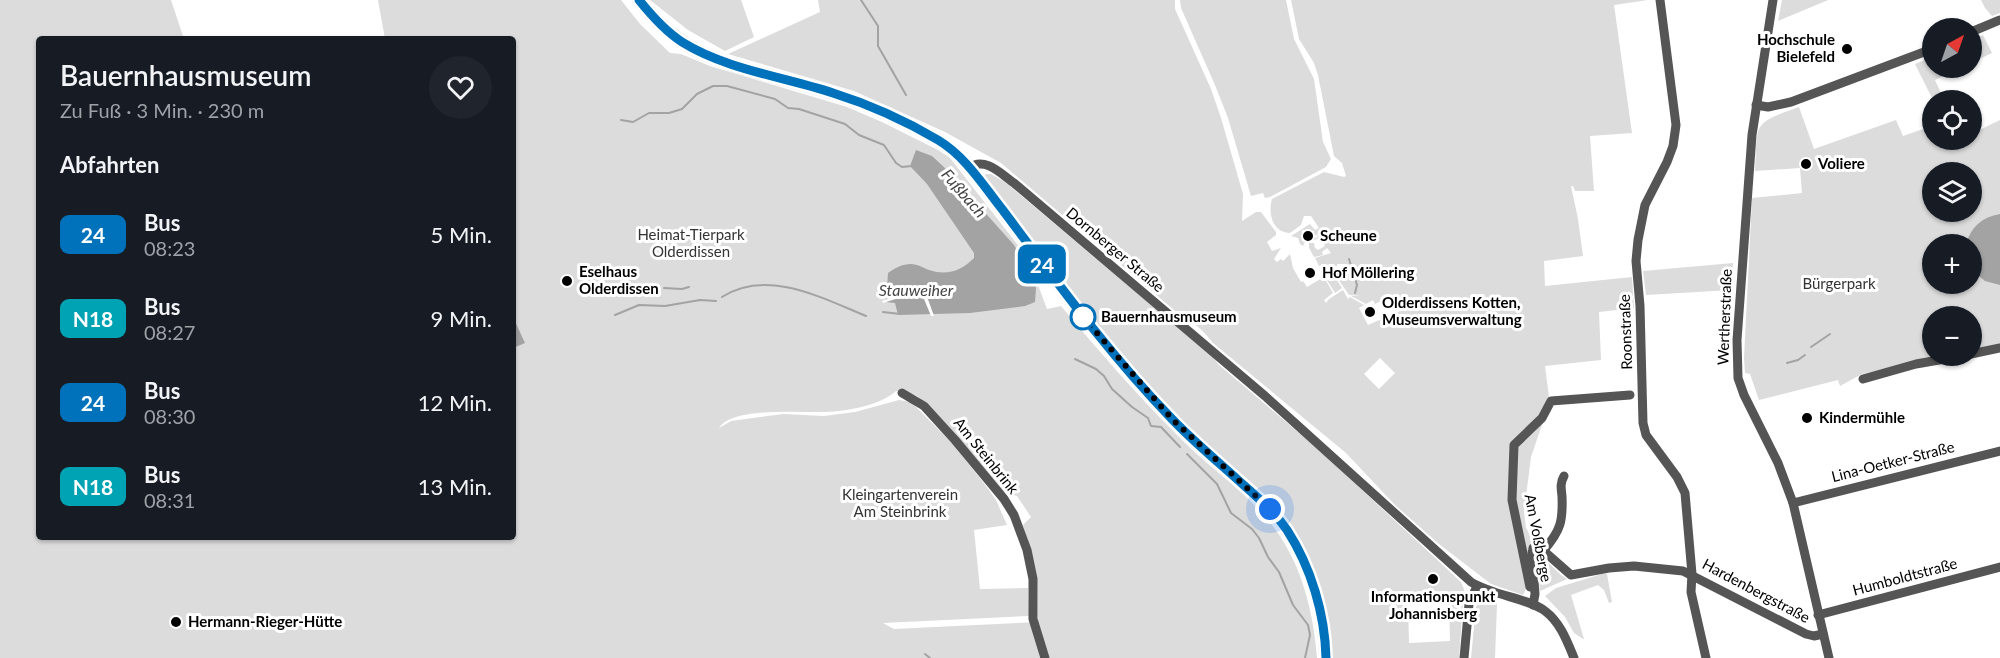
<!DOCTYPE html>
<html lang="de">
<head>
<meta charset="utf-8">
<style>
  body { margin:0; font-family:Lato,sans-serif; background:#20242c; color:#f1f3f6; height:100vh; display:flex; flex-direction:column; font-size:22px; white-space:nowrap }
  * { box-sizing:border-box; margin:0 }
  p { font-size:20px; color:#9ea1a6 }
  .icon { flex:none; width:33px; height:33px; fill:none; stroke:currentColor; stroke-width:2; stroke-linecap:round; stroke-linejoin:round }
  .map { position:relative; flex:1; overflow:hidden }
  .panel { position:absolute; left:36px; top:36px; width:480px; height:504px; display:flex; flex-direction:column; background:#171b24; border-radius:6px; box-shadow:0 2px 4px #0004 }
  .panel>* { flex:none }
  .badge { padding:0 12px; border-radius:9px; font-size:21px; line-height:39px }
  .needle { width:39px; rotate:40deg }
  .buttons { position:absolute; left:1922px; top:18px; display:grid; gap:12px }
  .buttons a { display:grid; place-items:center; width:60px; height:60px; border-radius:50%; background:#171b24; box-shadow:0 2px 4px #0004; font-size:30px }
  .you { position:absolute; width:30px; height:30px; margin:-15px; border:4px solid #fff; border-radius:50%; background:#1a73e8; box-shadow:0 0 0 9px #1a73e833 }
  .map>.badge { position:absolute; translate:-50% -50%; box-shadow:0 0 0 3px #fff }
  h2 { padding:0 24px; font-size:22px; line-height:54px }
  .round { display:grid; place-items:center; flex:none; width:63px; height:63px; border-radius:32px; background:#20242c }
  .summary { display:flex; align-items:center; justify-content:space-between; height:102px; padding:0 24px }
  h1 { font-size:28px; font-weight:600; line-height:45px }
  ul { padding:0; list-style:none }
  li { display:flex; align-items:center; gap:18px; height:84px; padding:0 24px }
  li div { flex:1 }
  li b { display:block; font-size:22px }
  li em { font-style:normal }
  li .badge { min-width:66px; font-weight:700; text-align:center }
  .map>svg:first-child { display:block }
  .green { fill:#dcdcdc; fill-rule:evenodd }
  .water { fill:#a3a3a3 }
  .pier { fill:#fff }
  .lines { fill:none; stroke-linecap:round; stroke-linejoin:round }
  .stream { stroke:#a3a3a3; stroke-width:2 }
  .major-casing { stroke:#dbdbdb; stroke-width:14 }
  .minor { stroke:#555; stroke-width:9 }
  .major { stroke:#000; stroke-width:10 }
  .line-casing { stroke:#fff; stroke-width:14 }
  .line { stroke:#0072bc; stroke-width:9 }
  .walk { stroke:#000; stroke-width:6; stroke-dasharray:0 10.8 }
  .poi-dot { fill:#000; stroke:#fff; stroke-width:2 }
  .stop-dot { fill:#fff; stroke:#0072bc; stroke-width:3 }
  .labels { text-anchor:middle; stroke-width:6; stroke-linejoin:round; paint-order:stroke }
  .poi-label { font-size:15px; font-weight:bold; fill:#000; stroke:#fff; text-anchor:start }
  .park-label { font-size:15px; fill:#333; stroke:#fff }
  .street-label { font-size:15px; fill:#000; stroke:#fff }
  .stop-label { font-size:15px; font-weight:bold; fill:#000; stroke:#fff; text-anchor:start }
  .water-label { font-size:16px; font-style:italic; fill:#444; stroke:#fff }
</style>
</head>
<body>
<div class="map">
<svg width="2000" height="658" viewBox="0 0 2000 658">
  <rect width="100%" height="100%" fill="#fff"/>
  <g class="green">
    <path d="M 0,0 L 171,0 L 184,39 L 39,39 L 39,537 L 513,537 L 513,39 L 385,39 L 378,0 L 621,0 L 640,24 L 670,53 L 681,54 L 710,66 L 847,107 L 882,122 L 938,150 L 950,158 L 1028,258 L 1047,309 L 1061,306 C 1098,350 1136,394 1177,435 C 1203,462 1235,484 1261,512 C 1298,551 1313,605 1317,658 L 0,658 ZM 896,391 L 901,391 L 917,396 L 939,417 L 1003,492 L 1017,496 L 1031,517 L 1023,525 L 1037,579 L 1038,622 L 894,629 L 883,623 L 1029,616 L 1028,588 L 980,589 L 974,530 L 1007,525 L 996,500 L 983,482 L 950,441 L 911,402 L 899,400 L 855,412 L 824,416 L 783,414 L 731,421 L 719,428 C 732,406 802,413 825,412 C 847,411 879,406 896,391 Z"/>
    <polygon points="650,0 741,0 754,37 725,51 688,30"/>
    <path d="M 818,0 L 1175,0 L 1175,9 L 1211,89 L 1221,118 L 1243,194 L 1242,221 L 1256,212 L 1261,212 L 1276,232 L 1276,235 L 1267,242 L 1272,251 L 1281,248 L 1274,259 L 1277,262 L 1281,259 L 1283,261 L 1290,254 L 1293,268 L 1301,282 L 1303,281 L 1307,287 L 1324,277 L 1333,293 L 1324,300 L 1326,303 L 1329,299 L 1343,290 L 1348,299 L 1350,297 L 1364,305 L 1359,308 L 1368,325 L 1400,311 L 1392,296 L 1375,304 L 1373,300 L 1366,304 L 1351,296 L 1361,296 L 1349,295 L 1336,276 L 1326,270 L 1337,268 L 1338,271 L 1346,271 L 1346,264 L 1337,264 L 1337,266 L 1319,266 L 1315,258 L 1331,253 L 1327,248 L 1322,252 L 1323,255 L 1314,257 L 1309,248 L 1309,243 L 1314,243 L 1315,248 L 1318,250 L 1325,246 L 1321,238 L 1314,240 L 1314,237 L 1317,238 L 1318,234 L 1314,236 L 1314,231 L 1302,230 L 1302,241 L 1305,242 L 1303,246 L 1300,244 L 1298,238 L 1291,236 L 1310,224 L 1315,230 L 1319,228 L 1311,216 L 1304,216 L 1301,225 L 1290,233 C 1272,232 1268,213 1272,199 L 1324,172 L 1344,177 L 1346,176 L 1342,163 L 1334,156 L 1318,75 L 1314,63 L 1299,39 L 1291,0 L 1648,0 L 1614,5 L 1632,133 L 1590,136 L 1594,191 L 1575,191 L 1573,186 L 1571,186 L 1578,219 L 1583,256 L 1544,261 L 1545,286 L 1632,277 L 1634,308 L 1599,312 L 1601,360 L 1545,366 L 1549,397 L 1548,407 L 1531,457 L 1524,512 L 1526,528 L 1534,542 L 1528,549 L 1531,579 L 1523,595 L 1491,584 L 1439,544 L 1395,505 L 1346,453 L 1213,343 C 1204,331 1194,322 1180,315 L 1001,163 L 945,132 L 854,91 L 728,54 L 820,12 ZM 1380,358 L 1395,373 L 1379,389 L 1364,374 Z"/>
    <polygon points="1180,0 1286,0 1294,39 1314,79 1323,142 1331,159 1326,167 1270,197 1265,198 1263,193 1251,196 1228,118 1215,85 1181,8"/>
    <polygon points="1782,0 1828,0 1778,21"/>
    <polygon points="1981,0 2000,0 2000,13 1992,16 1985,8"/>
    <polygon points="1983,35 1992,53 1971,63 1971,40"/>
    <polygon points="1932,57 1932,68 1960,68 1935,80 1944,100 1933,100 1915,64"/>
    <path d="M 1799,107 L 1814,149 L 1896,120 L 1903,136 L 1932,126 L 1932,140 L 1971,140 L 1971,134 L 2000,120 L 2000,344 L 1971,350 L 1971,316 L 1932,316 L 1932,356 L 1943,356 L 1862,374 L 1840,386 L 1838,380 L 1759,400 L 1750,374 L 1745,373 L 1744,358 L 1752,198 L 1802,193 L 1800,168 L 1755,171 C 1758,122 1751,124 1799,107 ZM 1932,172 L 1971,172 L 1971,212 L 1932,212 ZM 1932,244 L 1971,244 L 1971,284 L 1932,284 Z"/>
    <path d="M 986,174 L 991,174 L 1005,182 L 1214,358 L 1218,364 L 1318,449 L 1461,582 L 1464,589 L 1459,658 L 1332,658 C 1326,620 1321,578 1302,544 C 1280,504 1245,479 1212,449 C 1198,437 1186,424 1173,410 C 1105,339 1048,258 986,182 L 984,177 ZM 1449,602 L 1450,641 L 1409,643 L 1408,603 Z"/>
    <polygon points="1733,263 1731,290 1646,295 1643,271"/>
    <polygon points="1327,272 1335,277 1342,288 1335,293 1325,277"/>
    <polygon points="1538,553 1561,575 1567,579 1540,591 1536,554"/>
    <polygon points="1602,574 1607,574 1612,602 1609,603 1604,590 1598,585 1571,595 1584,639 1583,639 1574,633 1565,617 1545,596 1556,588"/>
    <polygon points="1482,601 1497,604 1495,658 1471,658 1476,606"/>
  </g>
  <g class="water">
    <path d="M 916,150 L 932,156 L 946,169 L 1014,245 L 1027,266 L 1036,288 L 1035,302 L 1025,306 L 970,313 L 898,315 L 895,303 L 886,302 L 888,273 C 895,268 902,264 911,264 C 917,264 924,268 929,270 C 947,276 961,271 974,258 L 974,253 L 927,184 L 910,166 Z"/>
    <path d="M 2000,214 L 2000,285 L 1985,281 L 1973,271 L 1972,272 L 1971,244 L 1966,244 C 1971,227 1982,217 2000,214 Z"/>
    <polygon points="513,317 525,343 513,348"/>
  </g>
  <polygon class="pier" points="925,291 934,316 931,316 922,294 905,296 883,303 882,301 904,293"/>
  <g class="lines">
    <g class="stream">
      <polyline points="861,0 878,26 878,46 906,95"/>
      <polyline points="621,120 633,122 649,113 669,113 682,109 697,94 713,86 727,86 775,99 788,108 799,109 845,124 859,135 884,145 896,163 902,167 912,166"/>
      <polyline points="1349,259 1357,285 1355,293"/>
      <polyline points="664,288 682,289 689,287"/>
      <path d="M 722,297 C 767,268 822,298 866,316"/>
      <polyline points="883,312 900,314"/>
      <polyline points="615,315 639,305 665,306 700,300 716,301"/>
      <polyline points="1811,347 1830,334"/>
      <polyline points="1075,359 1096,369 1104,376 1112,389 1132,407 1148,418 1151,426 1161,427 1180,447"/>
      <polyline points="1787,363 1798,360 1805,355"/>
      <polyline points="1187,454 1217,484 1231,513 1252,529 1259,538 1268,557 1279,572 1293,605 1308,625 1310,635 1305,658"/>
      <polyline points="925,654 930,658"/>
    </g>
    <g class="major-casing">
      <path id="major" d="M 639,0 C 650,14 663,28 678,39 C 716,67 786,78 833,93 C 868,104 906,121 938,140 C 966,157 985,187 1005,213 C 1059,285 1110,354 1172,419 C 1193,441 1216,460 1238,480 C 1256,496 1274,511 1287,530 C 1312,567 1325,614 1326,658"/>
    </g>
    <g class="minor">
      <polyline points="1660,0 1676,125 1673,146 1667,162 1645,205 1638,240 1636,261 1640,306 1643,423 1646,435 1677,477 1685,493 1692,574 1691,592 1706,658"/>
      <polyline points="1773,0 1752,135 1737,340 1738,378 1744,395 1778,463 1793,503 1829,658"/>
      <polyline points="1971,32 2000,20"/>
      <polyline points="1756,105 1768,107 1791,102 1932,49"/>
      <path d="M 969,168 C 985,156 1001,174 1014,183 L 1265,396 L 1471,582 C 1494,596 1528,598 1545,611 C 1560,622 1567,641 1574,658"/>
      <polyline points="1971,354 2000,348"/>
      <polyline points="1863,379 1916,364 1962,356"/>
      <polyline points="902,393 924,406 955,440 1004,499 1014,515 1027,550 1033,579 1033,619 1045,658"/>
      <polyline points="1793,503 2000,451"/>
      <path d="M 1544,550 C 1561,530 1563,521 1562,496 C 1561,488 1560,483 1564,476"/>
      <polyline points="1530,587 1512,500 1514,445 1542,418 1551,401 1630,395"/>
      <polyline points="1533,605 1535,594 1532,554 1533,548 1538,546 1571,575 1609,568 1634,566 1683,571 1806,634 1814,636 1823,634"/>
      <polyline points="1818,615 2000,567"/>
      <polyline points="1464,658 1469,604 1477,586"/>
    </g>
    <use href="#major" class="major"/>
  </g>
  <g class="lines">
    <g class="line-casing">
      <path id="line" d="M 639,0 C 651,15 665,31 682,42 C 725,69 784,77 833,93 C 868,104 906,121 938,140 C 965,156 983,185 1002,209 C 1057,282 1108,353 1172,419 C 1193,441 1216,460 1238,480 C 1256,496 1274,511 1287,530 C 1311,567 1325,614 1326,658"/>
    </g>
    <use href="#line" class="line"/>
    <polyline class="walk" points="1083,317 1173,420 1270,509"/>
  </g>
  <g class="poi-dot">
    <circle cx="1847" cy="49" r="6"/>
    <circle cx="1806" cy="164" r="6"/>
    <circle cx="1308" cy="236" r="6"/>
    <circle cx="1310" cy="273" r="6"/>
    <circle cx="567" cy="281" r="6"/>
    <circle cx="1370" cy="312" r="6"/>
    <circle cx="1807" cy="418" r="6"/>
    <circle cx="1433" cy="579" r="6"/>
    <circle cx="176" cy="622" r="6"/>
  </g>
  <circle class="stop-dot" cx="1083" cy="317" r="12"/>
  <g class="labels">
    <g class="poi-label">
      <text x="1835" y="45" text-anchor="end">Hochschule<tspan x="1835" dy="17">Bielefeld</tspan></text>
      <text x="1818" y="169">Voliere</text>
      <text x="1320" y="241">Scheune</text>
      <text x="579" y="277">Eselhaus<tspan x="579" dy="17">Olderdissen</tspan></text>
      <text x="1322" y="278">Hof Möllering</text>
      <text x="1382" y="308">Olderdissens Kotten,<tspan x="1382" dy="17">Museumsverwaltung</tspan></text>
      <text x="1819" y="423">Kindermühle</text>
      <text x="1433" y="602" text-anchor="middle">Informationspunkt<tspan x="1433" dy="17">Johannisberg</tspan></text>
      <text x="188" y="627">Hermann-Rieger-Hütte</text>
    </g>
    <g class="park-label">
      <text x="691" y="240">Heimat-Tierpark<tspan x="691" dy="17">Olderdissen</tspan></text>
      <text x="1839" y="289">Bürgerpark</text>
      <text x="900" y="500">Kleingartenverein<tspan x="900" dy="17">Am Steinbrink</tspan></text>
    </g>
    <g class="street-label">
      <text transform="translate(1115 250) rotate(40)" y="5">Dornberger Straße</text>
      <text transform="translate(1725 317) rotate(-88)" y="5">Wertherstraße</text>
      <text transform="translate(1626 332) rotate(-92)" y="5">Roonstraße</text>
      <text transform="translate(986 456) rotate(51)" y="5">Am Steinbrink</text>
      <text transform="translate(1893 462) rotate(-14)" y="5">Lina-Oetker-Straße</text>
      <text transform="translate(1538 538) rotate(79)" y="5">Am Voßberge</text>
      <text transform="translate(1905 577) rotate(-15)" y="5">Humboldtstraße</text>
      <text transform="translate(1756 591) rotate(28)" y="5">Hardenbergstraße</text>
    </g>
    <g class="stop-label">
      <text x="1101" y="322">Bauernhausmuseum</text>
    </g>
    <g class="water-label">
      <text transform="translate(964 193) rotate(49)" y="6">Fußbach</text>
      <text x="916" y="296">Stauweiher</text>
    </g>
  </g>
</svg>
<div class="buttons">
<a><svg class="needle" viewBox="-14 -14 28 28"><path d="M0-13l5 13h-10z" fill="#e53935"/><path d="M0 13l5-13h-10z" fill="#9ea1a6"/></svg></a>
<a><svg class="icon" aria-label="locate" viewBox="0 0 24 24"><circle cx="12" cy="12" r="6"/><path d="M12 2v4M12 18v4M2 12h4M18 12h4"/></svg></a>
<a><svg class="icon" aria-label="layers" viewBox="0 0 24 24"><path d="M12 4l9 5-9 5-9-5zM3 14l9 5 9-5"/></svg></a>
<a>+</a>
<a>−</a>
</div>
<div class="you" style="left:1270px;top:509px"></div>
<b class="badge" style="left:1042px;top:264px;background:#0072bc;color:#fff">24</b>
<section class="panel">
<div class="summary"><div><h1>Bauernhausmuseum</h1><p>Zu Fuß · 3 Min. · 230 m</p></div><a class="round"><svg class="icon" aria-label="heart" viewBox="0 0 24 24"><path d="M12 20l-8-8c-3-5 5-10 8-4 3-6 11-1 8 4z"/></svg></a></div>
<h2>Abfahrten</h2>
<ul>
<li><span class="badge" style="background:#0072bc;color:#fff">24</span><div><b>Bus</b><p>08:23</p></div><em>5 Min.</em></li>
<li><span class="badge" style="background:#00a3b4;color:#fff">N18</span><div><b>Bus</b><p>08:27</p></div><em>9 Min.</em></li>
<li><span class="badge" style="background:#0072bc;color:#fff">24</span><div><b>Bus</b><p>08:30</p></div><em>12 Min.</em></li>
<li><span class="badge" style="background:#00a3b4;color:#fff">N18</span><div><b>Bus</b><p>08:31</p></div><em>13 Min.</em></li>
</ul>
</section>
</div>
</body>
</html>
